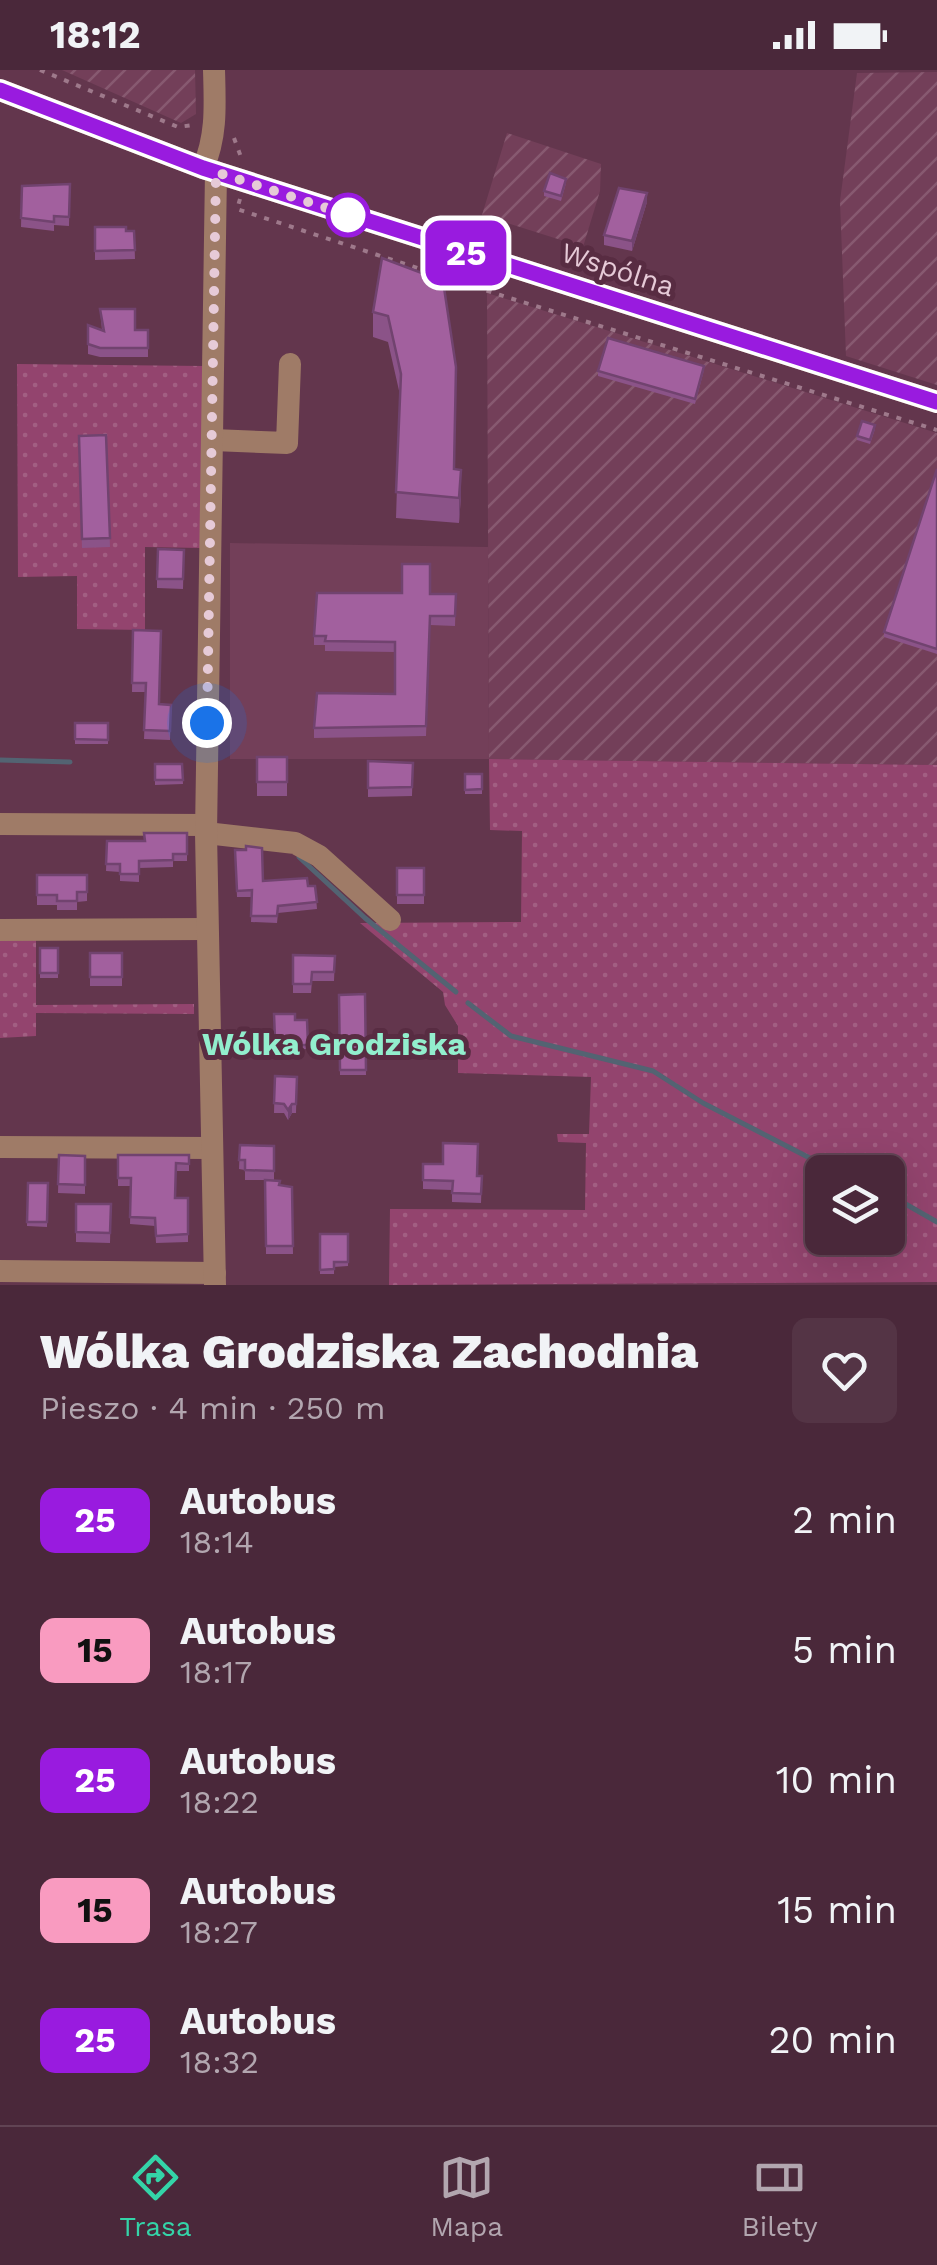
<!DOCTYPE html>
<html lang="pl">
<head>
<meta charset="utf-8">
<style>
  body { margin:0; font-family:"Work Sans",sans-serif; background:#543445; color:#f1f3f6; height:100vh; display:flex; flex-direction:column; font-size:38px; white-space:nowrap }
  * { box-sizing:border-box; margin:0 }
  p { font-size:32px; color:#b2a6af }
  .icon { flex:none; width:55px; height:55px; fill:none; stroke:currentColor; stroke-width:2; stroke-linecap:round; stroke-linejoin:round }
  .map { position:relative; height:1215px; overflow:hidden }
  .sheet { display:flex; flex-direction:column; background:#4a283a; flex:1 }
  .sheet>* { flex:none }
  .badge { padding:0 20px; border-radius:15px; font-size:35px; line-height:65px }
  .fabs { position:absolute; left:805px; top:1085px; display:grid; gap:20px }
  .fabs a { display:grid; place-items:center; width:100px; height:100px; border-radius:15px; background:#4a283a; box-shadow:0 10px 40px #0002,0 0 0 2px #614454; font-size:50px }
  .you { position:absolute; width:50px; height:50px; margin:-25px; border:8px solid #fff; border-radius:50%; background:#1a73e8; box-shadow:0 0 0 15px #1a73e833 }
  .map>.badge { position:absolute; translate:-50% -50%; box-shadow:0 0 0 5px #fff }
  .round { display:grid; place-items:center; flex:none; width:105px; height:105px; border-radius:15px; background:#543445 }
  .headline { display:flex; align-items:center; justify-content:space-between; height:170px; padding:0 40px }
  h1 { font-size:48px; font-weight:800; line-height:75px }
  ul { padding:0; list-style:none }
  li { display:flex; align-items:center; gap:30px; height:130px; padding:0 40px }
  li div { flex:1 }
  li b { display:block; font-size:38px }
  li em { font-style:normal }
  li .badge { min-width:110px; font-weight:700; text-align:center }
  .status { display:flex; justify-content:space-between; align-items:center; height:70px; padding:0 50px; background:#4a283a; direction:ltr }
  .status svg { height:28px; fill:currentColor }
  .tab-bar { display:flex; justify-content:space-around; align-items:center; height:140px; border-top:2px solid #614454; background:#4a283a; font-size:28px; color:#b2a6af }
  .tab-bar a { display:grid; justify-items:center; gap:5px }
  .tab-bar .current { color:#34d4a8 }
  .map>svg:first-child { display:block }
  .built { fill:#733f59 }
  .industrial { fill:url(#industrial-furrows) }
  .grass { fill:url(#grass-dots); fill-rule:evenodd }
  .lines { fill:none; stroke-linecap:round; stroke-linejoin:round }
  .stream { stroke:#536372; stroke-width:5 }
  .path { stroke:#9e798b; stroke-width:4; stroke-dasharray:5 8; stroke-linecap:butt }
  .minor { stroke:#9f7b67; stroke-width:22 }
  .wall { fill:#8b5388 }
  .shaded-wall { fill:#71436f }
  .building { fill:#a2609e; stroke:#71436f; stroke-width:2.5 }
  .line-casing { stroke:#fff; stroke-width:22 }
  .line { stroke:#991bdf; stroke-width:15 }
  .walk { stroke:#e6cad7; stroke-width:10; stroke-dasharray:0 18 }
  .stop-dot { fill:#fff; stroke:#991bdf; stroke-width:5 }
  .labels { text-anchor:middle; stroke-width:10; stroke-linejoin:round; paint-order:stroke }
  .street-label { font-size:28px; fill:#e6cad7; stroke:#582c42 }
  .quarter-label { font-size:32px; font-weight:bold; fill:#92eecd; stroke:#582c42 }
</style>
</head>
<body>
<div class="status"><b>18:12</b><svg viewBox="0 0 49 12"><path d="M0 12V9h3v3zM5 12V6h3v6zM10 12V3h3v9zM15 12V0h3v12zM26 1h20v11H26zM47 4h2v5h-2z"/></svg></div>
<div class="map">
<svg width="937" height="1215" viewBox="0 0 937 1215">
  <defs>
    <pattern id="industrial-furrows" width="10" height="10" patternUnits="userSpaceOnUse" patternTransform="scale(2.5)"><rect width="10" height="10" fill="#733f59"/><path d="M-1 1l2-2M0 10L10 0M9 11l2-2" fill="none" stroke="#875970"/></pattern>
    <pattern id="grass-dots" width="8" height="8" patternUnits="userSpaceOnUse" patternTransform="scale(2.5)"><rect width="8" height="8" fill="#93446e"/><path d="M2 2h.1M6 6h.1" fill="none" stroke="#a25e82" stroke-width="1.8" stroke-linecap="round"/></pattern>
  </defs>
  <rect width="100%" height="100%" fill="#63364d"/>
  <polygon class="built" points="230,473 488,477 489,689 230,689"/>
  <g class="industrial">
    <polygon points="62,0 195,0 196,44 181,53"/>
    <polygon points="937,2 937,315 846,286 840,131 857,3"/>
    <polygon points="507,63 601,94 600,121 583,177 482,145"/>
    <polygon points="487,223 937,363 937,695 489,689"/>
  </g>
  <g class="grass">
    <polygon points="17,294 203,296 201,478 145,477 145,560 77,559 77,506 18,507"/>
    <path d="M 489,689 L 937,695 L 937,1212 L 389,1215 L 390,1139 L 585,1140 L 586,1073 L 558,1072 L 557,1064 L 589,1064 L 591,1007 L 458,1003 L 458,956 L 445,935 L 443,922 L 360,853 L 521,852 L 522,761 L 490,760 ZM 822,1102 L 888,1102 L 888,1168 L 822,1168 Z"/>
    <polygon points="0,868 36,869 36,935 194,934 194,944 36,943 36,966 0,968"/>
  </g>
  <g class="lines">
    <g class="stream">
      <polyline points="0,690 70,692"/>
      <polyline points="299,787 365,848 456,922"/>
      <polyline points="468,933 511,966 653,1001 703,1033 837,1102"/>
      <polyline points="888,1124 937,1152"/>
    </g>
    <g class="path">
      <polyline points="40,0 178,57 193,55"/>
      <polyline points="234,68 241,87"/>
      <polyline points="240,129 237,139 500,225 937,360"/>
      <polyline points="462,210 482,208"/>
    </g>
    <g class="minor">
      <polyline points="0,20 203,98 937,332"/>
      <path d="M 203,98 C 217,66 215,35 214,0"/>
      <polyline points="213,370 287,373 290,294"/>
      <polyline points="0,754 206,755"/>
      <polyline points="206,763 295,773 319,786 390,850"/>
      <polyline points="0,860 207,859"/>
      <polyline points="0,1077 212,1078"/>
      <polyline points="0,1201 215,1203"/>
      <polyline points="215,1215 206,763 216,102"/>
    </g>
  </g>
  <g class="wall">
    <polygon points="566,113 561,131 544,126 544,121"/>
    <polygon points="70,114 69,156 54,155 54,161 21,157 22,116"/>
    <polygon points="647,132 632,181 604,175 604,165"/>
    <polygon points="95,157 134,161 135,189 95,190"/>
    <polygon points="382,188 455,399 461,426 459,453 396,448 400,325 388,272 373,267 373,242"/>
    <polygon points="100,239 135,260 148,260 148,287 100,287 88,284 88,255 102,260"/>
    <polygon points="704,300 695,334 598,306 598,301"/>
    <polygon points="875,359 870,374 857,370 857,366"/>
    <polygon points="106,365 110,477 82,478 79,366"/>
    <polygon points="937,399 937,584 884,567 884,562"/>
    <polygon points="184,480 183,519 157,518 157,509"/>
    <polygon points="430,524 456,524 455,556 430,555 426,666 314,668 314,658 395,624 395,582 325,581 325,575 314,575 314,566"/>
    <polygon points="133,560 159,634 171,635 170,670 144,669 146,622 132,622"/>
    <rect x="75" y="653" width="33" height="21"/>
    <rect x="257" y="687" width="30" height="39"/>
    <polygon points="368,691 413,693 412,726 368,727"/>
    <polygon points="155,694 182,694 183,714 155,715"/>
    <rect x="465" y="704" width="17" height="20"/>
    <polygon points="187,763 187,791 173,791 173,797 139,798 139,812 120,811 120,802 106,801 107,771 145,771"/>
    <polygon points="235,780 263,811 315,816 317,839 278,843 277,853 251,852 252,827 237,827"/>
    <rect x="397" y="798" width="27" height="36"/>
    <polygon points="37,805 87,805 87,831 77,832 77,840 57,840 57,835 37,835"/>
    <rect x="40" y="878" width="18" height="30"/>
    <rect x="90" y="883" width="32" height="33"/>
    <polygon points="293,885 335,886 334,911 312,911 311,923 293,923"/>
    <polygon points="365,924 366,1005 340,1005 339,925"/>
    <polygon points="274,944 295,950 307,950 308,979 286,980 286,974 275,974"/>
    <polygon points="275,1006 297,1007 296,1043 292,1043 288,1050 284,1043 274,1043"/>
    <polygon points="240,1075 274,1076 274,1110 279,1115 292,1117 293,1184 266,1184 265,1110 245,1110 245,1100 239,1099"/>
    <polygon points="59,1085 85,1086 85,1124 58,1123"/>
    <polygon points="118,1085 189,1085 189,1101 176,1101 175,1128 188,1128 188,1172 156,1173 155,1156 130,1154 131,1116 118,1116"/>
    <polygon points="423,1094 443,1094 478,1106 482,1106 481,1133 452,1132 452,1120 423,1119"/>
    <polygon points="28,1113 48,1113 47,1157 27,1156"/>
    <polygon points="111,1134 110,1173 76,1172 76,1162"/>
    <polygon points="320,1164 348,1164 348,1196 334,1197 334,1204 320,1204"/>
  </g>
  <g class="shaded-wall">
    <polygon points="647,123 647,132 632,181 632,171"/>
    <polygon points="461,400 461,426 459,453 459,428"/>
    <polygon points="292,1034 292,1043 288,1050 288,1040"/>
  </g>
  <g class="building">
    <polygon points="550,103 566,109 561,126 544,121"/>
    <polygon points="70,114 69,147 54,146 54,152 21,148 22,116"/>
    <polygon points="619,118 647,123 632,171 604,165"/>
    <polygon points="95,157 126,157 126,161 134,161 135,180 95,181"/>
    <polygon points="382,188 443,211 456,297 454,399 461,400 459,428 396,422 401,304 388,246 373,242"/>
    <polygon points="100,239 135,239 135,260 148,260 148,278 100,278 88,274 88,255 104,261"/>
    <polygon points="608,268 704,296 695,329 598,301"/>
    <polygon points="862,351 875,355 870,370 857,366"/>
    <polygon points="106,365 110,468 82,469 79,366"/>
    <polygon points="937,399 937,579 884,562"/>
    <polygon points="158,479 184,480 183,509 157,509"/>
    <polygon points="402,494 430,494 430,524 456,524 455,546 430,546 426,656 314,658 317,623 395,624 395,572 325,571 326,566 314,566 317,523 402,523"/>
    <polygon points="133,560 161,561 159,634 171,635 170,661 144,660 146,613 132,613"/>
    <polygon points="75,653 108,653 108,670 75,669"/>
    <rect x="257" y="687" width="30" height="25"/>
    <polygon points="368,691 413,693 412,717 368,718"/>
    <polygon points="155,694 182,694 183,710 155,710"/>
    <polygon points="465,704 482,704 482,719 465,720"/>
    <polygon points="144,763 187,763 187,784 173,784 173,790 139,791 139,804 120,804 120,794 106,794 107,771 145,771"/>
    <polygon points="246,776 262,778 263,811 307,808 308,816 315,816 317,832 278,836 277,846 251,846 252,820 237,821 235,780 246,780"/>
    <rect x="397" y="798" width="27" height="27"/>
    <polygon points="37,805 87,805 87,822 77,822 77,831 57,831 57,825 37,825"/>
    <rect x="40" y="878" width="18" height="25"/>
    <rect x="90" y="883" width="32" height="24"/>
    <polygon points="293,885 335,886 334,902 312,902 311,914 293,914"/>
    <polygon points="365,924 366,1000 340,1000 339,925"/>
    <polygon points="274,944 295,944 295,950 307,950 308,975 286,975 286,969 275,969"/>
    <polygon points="275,1006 297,1007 296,1034 292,1034 288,1040 284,1034 274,1033"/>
    <polygon points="443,1073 478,1074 477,1106 482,1106 481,1124 452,1123 453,1111 423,1110 423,1094 443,1094"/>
    <polygon points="240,1075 274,1076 274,1101 245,1100 245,1090 239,1090"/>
    <polygon points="59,1085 85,1086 85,1115 58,1114"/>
    <polygon points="118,1085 189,1085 189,1094 176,1093 175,1128 188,1128 188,1164 156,1166 155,1148 130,1147 131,1108 118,1108"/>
    <polygon points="265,1110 280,1111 279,1115 292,1117 293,1176 266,1176"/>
    <polygon points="28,1113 48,1113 47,1152 27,1152"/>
    <polygon points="76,1134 111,1134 110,1163 76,1162"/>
    <polygon points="320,1164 348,1164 348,1192 334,1192 334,1199 320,1200"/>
  </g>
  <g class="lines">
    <g class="line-casing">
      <polyline id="line" points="0,20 203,98 937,332"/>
    </g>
    <use href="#line" class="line"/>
    <polyline class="walk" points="207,653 216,102 348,145"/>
  </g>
  <circle class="stop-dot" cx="348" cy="145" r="20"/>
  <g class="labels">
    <g class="street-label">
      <text transform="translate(618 199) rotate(18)" y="10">Wspólna</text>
    </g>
    <g class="quarter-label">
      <text x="334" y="985">Wólka Grodziska</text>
    </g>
  </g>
</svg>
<div class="fabs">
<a><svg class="icon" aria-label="layers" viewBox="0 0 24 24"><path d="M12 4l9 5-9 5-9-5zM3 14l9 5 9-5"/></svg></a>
</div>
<div class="you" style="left:207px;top:653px"></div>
<b class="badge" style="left:466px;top:183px;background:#991bdf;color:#fff">25</b>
</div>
<section class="sheet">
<div class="headline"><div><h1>Wólka Grodziska Zachodnia</h1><p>Pieszo · 4 min · 250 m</p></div><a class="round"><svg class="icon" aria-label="heart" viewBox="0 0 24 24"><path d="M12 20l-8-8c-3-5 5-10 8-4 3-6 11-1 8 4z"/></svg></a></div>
<ul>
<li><span class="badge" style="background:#991bdf;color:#fff">25</span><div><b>Autobus</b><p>18:14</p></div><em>2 min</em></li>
<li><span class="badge" style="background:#f99bc0;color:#111">15</span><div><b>Autobus</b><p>18:17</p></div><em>5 min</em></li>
<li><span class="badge" style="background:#991bdf;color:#fff">25</span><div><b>Autobus</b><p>18:22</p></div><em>10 min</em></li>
<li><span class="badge" style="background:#f99bc0;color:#111">15</span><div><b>Autobus</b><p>18:27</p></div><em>15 min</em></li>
<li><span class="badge" style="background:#991bdf;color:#fff">25</span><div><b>Autobus</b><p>18:32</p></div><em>20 min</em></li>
</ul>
</section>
<nav class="tab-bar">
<a class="current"><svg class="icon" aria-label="directions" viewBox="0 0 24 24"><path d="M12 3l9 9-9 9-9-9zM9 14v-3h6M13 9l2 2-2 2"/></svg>Trasa</a>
<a><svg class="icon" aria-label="map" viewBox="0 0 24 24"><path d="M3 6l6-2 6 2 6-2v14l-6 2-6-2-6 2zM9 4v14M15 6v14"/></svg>Mapa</a>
<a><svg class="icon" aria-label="tickets" viewBox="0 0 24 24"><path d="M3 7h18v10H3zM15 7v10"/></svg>Bilety</a>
</nav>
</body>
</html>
